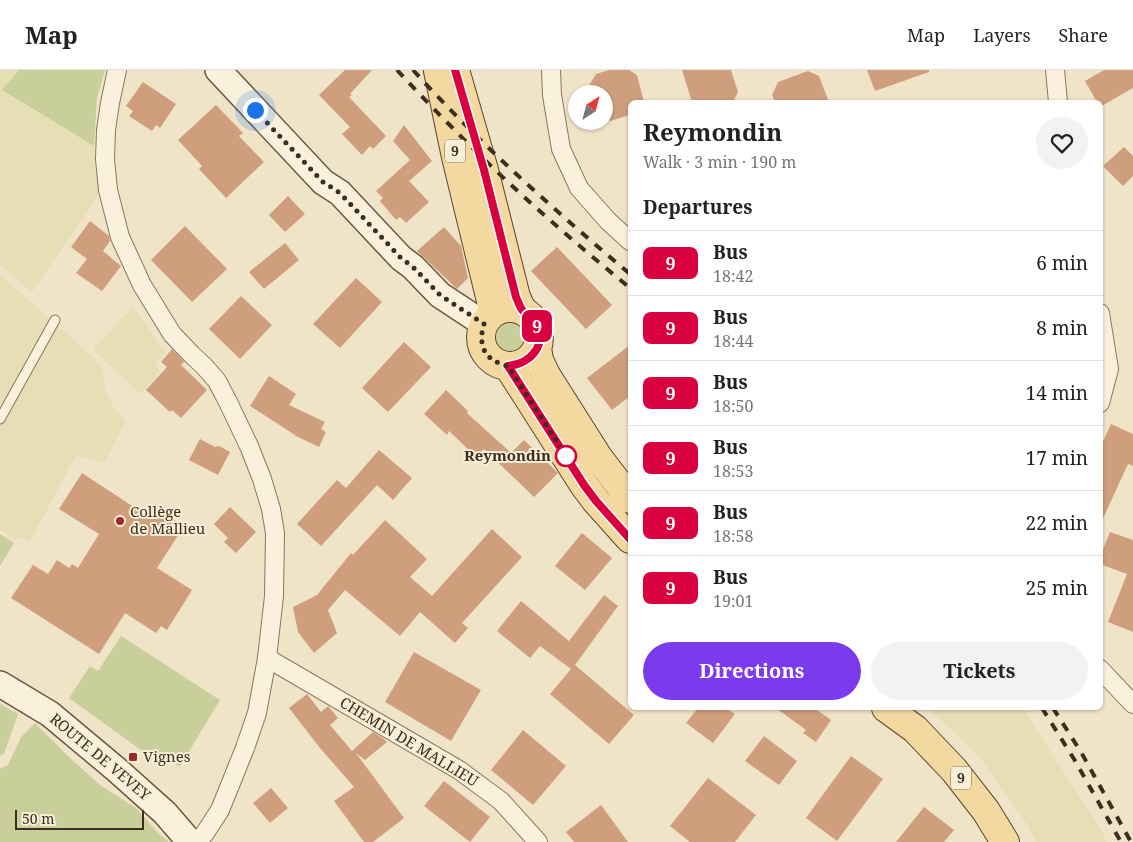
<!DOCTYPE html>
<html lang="en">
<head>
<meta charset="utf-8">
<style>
  body { margin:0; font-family:"Noto Serif",serif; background:#f2f2f2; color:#222; height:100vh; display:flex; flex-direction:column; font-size:19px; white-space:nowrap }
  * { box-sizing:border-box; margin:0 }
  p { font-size:16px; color:#767676 }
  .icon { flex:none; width:28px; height:28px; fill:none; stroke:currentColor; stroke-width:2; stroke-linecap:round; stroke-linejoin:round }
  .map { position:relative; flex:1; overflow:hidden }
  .side { position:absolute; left:628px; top:30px; width:475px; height:610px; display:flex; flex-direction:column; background:#fff; border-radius:8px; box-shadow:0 1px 4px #0004 }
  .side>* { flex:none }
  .badge { padding:0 10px; border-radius:8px; font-size:18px; line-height:32px }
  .needle { width:32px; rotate:36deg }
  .buttons { position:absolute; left:568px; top:15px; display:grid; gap:10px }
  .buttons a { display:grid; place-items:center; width:45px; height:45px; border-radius:50%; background:#fff; box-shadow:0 1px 4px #0004; font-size:25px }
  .scale { position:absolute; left:15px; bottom:12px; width:129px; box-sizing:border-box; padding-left:5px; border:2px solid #3d2e20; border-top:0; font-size:14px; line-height:18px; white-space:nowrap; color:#3d2e20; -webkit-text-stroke:4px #f7eed8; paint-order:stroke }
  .you { position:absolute; width:25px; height:25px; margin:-12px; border:4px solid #fff; border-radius:50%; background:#1a73e8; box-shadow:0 0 0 8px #1a73e833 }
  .map>.badge { position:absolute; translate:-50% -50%; box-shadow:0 0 0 2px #fff }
  h2 { padding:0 15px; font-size:19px; line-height:45px }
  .round { display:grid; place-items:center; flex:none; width:52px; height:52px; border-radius:26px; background:#f2f2f2 }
  .head { display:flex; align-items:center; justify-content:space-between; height:85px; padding:0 15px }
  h1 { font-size:24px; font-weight:700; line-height:38px }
  .primary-button { display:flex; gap:10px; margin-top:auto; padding:10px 15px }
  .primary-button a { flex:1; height:58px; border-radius:30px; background:#7c3aed; color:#fff; font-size:20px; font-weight:700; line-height:58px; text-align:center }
  .primary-button a+a { background:#f2f2f2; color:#222 }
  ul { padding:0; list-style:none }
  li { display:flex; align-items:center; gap:15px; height:65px; padding:0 15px; border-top:1px solid #e0e0e0 }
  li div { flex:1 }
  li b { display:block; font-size:19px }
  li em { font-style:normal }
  li .badge { min-width:55px; font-weight:700; text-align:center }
  header { display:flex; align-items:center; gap:30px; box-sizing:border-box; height:70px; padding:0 25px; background:#fff; border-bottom:1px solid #e0e0e0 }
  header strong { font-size:24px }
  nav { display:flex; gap:28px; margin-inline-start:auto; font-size:18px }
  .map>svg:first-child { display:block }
  .farmland { fill:#e6deb5 }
  .green { fill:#c9cf9b }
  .building { fill:#cf9f7d }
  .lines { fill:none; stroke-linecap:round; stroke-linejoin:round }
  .lane-casing { stroke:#8d765c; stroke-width:11 }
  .street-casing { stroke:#8d765c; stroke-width:20 }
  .secondary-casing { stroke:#6f573f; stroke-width:28 }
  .primary-casing { stroke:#5b4430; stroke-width:30 }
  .lane { stroke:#faf1dc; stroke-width:9 }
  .street { stroke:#faf1dc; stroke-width:18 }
  .secondary { stroke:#faf1dc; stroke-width:25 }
  .primary { stroke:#f3d9a0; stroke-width:28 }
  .rail { stroke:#3d2e20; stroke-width:4; stroke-dasharray:9 9; stroke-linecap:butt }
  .line-casing { stroke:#fff; stroke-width:11 }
  .line { stroke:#d8003f; stroke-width:8 }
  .walk { stroke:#3d2e20; stroke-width:5; stroke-dasharray:0 9 }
  .stop-dot { fill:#fff; stroke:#d8003f; stroke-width:2.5 }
  .poi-dot { fill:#9e2a2b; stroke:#f7eed8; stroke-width:2 }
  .labels { text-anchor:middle; stroke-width:4; stroke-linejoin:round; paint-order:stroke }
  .shield { fill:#f7eed8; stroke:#756857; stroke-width:1 }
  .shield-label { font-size:14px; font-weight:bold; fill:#3d2e20 }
  .stop-label { font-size:15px; font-weight:bold; fill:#3d2e20; stroke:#f7eed8; text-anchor:end }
  .poi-label { font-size:15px; fill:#3d2e20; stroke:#f7eed8; text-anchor:start }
  .street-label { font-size:15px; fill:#3d2e20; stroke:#f7eed8 }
</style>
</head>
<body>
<header>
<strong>Map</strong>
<nav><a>Map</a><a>Layers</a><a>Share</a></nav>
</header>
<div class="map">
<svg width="1133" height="772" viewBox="0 0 1133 772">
  <rect width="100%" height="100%" fill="#f0e4c8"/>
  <g class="farmland">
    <polygon points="0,0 19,0 2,21 94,76 98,126 32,222 0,195"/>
    <polygon points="0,205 95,289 103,300 104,314 108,326 113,336 126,351 104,393 76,385 29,473 19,466 16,470 0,460"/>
    <polygon points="133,237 166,283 154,295 160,301 140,324 93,279"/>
    <polygon points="928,638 1022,638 1097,753 1107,772 1036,772 1029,757 979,686"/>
  </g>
  <g class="green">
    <polygon points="19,0 105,0 97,28 94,76 2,20"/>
    <circle cx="510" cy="267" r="14"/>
    <polygon points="0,464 14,473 0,496"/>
    <polygon points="121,566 220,630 180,696 148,685 69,628 90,596 98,601"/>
    <polygon points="0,634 18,644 4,684 0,686"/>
    <polygon points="35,653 68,686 100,715 136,738 160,765 169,772 0,772 0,699 8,695 21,667"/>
  </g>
  <g class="building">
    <polygon points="345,0 372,0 350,24 352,25 349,27 386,66 373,79 370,76 362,85 342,64 350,57 319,25"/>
    <polygon points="609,0 629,0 637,5 644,32 630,32 630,45 610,51 604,48 604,24 584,24 596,4"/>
    <polygon points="682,0 731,0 738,22 733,32 692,32"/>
    <polygon points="867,0 929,0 929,2 875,21"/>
    <polygon points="1104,0 1133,0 1133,18 1100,37 1100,32 1097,32 1085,11"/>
    <polygon points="808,1 819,6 829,32 775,32 772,25 778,12"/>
    <polygon points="143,12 176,34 160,58 156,55 152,61 129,46 133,41 126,36"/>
    <polygon points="216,35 243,63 239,66 264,92 226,128 199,99 202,96 178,70"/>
    <polygon points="404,55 432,91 409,111 429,132 406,153 400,147 396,150 380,131 383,128 376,121 410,90 393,71"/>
    <polygon points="1124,77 1133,86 1133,106 1123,116 1103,96"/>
    <polygon points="288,126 305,144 285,162 269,145"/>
    <polygon points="90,151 109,166 110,171 103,181 121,196 102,221 76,203 87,189 71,177"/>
    <polygon points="185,156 227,199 192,232 151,190"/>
    <polygon points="444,157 461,176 468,208 457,219 417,181"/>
    <polygon points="285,173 299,190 264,219 249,202"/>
    <polygon points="557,177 612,235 586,259 531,201"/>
    <polygon points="356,208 382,232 340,278 313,254"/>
    <polygon points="241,226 272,255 240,289 209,259"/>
    <polygon points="404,272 431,297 388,342 362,318"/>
    <polygon points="630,275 630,326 612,340 587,308"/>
    <polygon points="172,279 184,292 181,295 207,320 181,348 172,340 170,342 146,320 167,297 161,292"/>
    <polygon points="269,306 296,324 289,335 325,352 321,359 326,362 319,377 294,365 295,365 250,336"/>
    <polygon points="446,320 468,341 467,343 511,383 524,370 558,403 534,427 484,379 476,387 449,361 447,365 424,344"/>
    <polygon points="1111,354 1133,364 1133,396 1128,394 1100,455 1100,378"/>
    <polygon points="200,369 215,377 219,376 230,382 218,405 189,390"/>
    <polygon points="379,380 412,408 393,430 377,415 321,476 297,454 337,410 346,418"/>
    <polygon points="82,403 143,443 149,434 184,456 157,498 192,520 167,560 161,556 156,563 125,543 99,584 11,528 33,495 48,504 57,490 69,498 72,494 78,498 99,464 59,439"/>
    <polygon points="230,437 256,462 236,483 224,472 228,468 214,454"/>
    <polygon points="385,450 427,489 410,507 432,526 492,459 522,487 462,553 468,558 455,573 420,542 400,566 345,520 328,540 337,563 314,583 298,562 293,537 317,525 351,483 353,485"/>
    <polygon points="1110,462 1133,470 1133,562 1108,552 1127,504 1100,494 1100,487"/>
    <polygon points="582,463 612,488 585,520 555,496"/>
    <polygon points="604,525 618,536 575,595 634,645 609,674 550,624 571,599 540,576 530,588 497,561 521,531 569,571"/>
    <polygon points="414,582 481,620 451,671 385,632"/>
    <polygon points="307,624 321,642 328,636 338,648 330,655 352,681 373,662 384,669 387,672 365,690 356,683 404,748 373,772 364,772 334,731 354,717 320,678 289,638"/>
    <polygon points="698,638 725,638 735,644 713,673 686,653"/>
    <polygon points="776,638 814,638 831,650 816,672 803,663 806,660"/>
    <polygon points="523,660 566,696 533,735 491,700"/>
    <polygon points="764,666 797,691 779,715 745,691"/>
    <polygon points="851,686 883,709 837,771 806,748"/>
    <polygon points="708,708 756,745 735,772 690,772 670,756"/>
    <polygon points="444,711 490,747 470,772 424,736"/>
    <polygon points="271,718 288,738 270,753 253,733"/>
    <polygon points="601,735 628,772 574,772 566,762"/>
    <polygon points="924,737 954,760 944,772 896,772"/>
  </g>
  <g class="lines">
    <g class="lane-casing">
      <polyline id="lane" points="0,349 55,250"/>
    </g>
    <g class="street-casing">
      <g id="street">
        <polyline points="117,0 110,33 106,60 105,89 108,120 120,167 142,215 172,264 192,285 204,296 217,311 227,330 249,376 262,409 271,439 275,463 274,526 267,588 257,643 245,678 220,740 205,763 197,772"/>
        <polyline points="551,0 552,25 561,79 579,118 608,151 630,171"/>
        <polyline points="1055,0 1058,32"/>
        <polyline points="1100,243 1109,299 1100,333"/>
        <polyline points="267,588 459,700 501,731 538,772"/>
        <polyline points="1100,599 1133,634"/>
      </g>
    </g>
    <g class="secondary-casing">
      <g id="secondary">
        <polyline points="218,0 323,112 340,123 401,188 413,197 440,225 484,254"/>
        <polyline points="0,614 50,644 117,700 165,743 190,772"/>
      </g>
    </g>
    <g class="primary-casing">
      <g id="primary">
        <polyline points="455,0 484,100 516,227 522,240"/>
        <polyline points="438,1 456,87 491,231 496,241"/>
        <circle cx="510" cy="267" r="29"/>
        <polyline points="537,278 539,290 546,305 598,387 630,429"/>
        <polyline points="508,296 584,415 596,431 630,469"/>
        <polyline points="886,638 915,659 954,700 986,741 1005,772"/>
      </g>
    </g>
    <use href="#lane" class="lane"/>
    <use href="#street" class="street"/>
    <use href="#secondary" class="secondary"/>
    <use href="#primary" class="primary"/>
    <g class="rail">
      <path d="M 397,0 C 440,46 485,92 532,134 C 564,163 597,191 630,218"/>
      <path d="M 413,0 C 480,74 554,140 630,204"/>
      <polyline points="1042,638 1074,689 1121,772"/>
      <polyline points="1053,638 1081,682 1131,772"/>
    </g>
  </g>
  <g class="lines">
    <g class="line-casing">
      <path id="line" d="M 455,0 L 484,100 L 516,227 C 518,231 520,238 523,241 C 527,245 532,247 535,252 C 549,273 531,294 508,296 L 584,415 L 596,431 L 630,469"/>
    </g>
    <use href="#line" class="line"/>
    <path class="walk" d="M 255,40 L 323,112 L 340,123 L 401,188 L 413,197 L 440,225 L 484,254 C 477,277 486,291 508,296 L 566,386"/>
  </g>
  <circle class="stop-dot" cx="566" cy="386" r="10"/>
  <g class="poi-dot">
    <circle cx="120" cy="451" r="5"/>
    <rect x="128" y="682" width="10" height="10" rx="2.5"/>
  </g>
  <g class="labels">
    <g class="shield">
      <rect x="445" y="69.5" width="20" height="23" rx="4"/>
      <rect x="951" y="696.5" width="20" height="23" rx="4"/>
    </g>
    <g class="shield-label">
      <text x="455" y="86">9</text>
      <text x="961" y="713">9</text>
    </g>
    <g class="stop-label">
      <text x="551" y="391">Reymondin</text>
    </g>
    <g class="poi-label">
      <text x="130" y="447">Collège<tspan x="130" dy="17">de Mallieu</tspan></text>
      <text x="143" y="692">Vignes</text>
    </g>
    <g class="street-label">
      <text transform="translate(409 672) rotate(31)" y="5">CHEMIN DE MALLIEU</text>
      <text transform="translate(100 687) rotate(40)" y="5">ROUTE DE VEVEY</text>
    </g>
  </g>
</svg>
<div class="buttons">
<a><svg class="needle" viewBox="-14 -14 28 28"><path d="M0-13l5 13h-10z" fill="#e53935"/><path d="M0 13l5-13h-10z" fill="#767676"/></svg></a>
</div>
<div class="scale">50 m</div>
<div class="you" style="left:255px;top:40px"></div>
<b class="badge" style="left:537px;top:256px;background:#d8003f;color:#fff">9</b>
<section class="side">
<div class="head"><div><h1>Reymondin</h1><p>Walk · 3 min · 190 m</p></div><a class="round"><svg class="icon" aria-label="heart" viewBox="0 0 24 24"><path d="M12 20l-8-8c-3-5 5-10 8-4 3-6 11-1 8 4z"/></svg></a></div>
<h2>Departures</h2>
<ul>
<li><span class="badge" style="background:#d8003f;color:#fff">9</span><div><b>Bus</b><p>18:42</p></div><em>6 min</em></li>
<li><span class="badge" style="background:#d8003f;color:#fff">9</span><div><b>Bus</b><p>18:44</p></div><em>8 min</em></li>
<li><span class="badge" style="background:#d8003f;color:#fff">9</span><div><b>Bus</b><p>18:50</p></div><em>14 min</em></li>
<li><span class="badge" style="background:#d8003f;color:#fff">9</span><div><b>Bus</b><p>18:53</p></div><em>17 min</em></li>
<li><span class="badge" style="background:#d8003f;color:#fff">9</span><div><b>Bus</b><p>18:58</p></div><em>22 min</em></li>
<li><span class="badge" style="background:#d8003f;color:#fff">9</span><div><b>Bus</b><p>19:01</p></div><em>25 min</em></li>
</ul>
<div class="primary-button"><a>Directions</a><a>Tickets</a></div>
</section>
</div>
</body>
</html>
